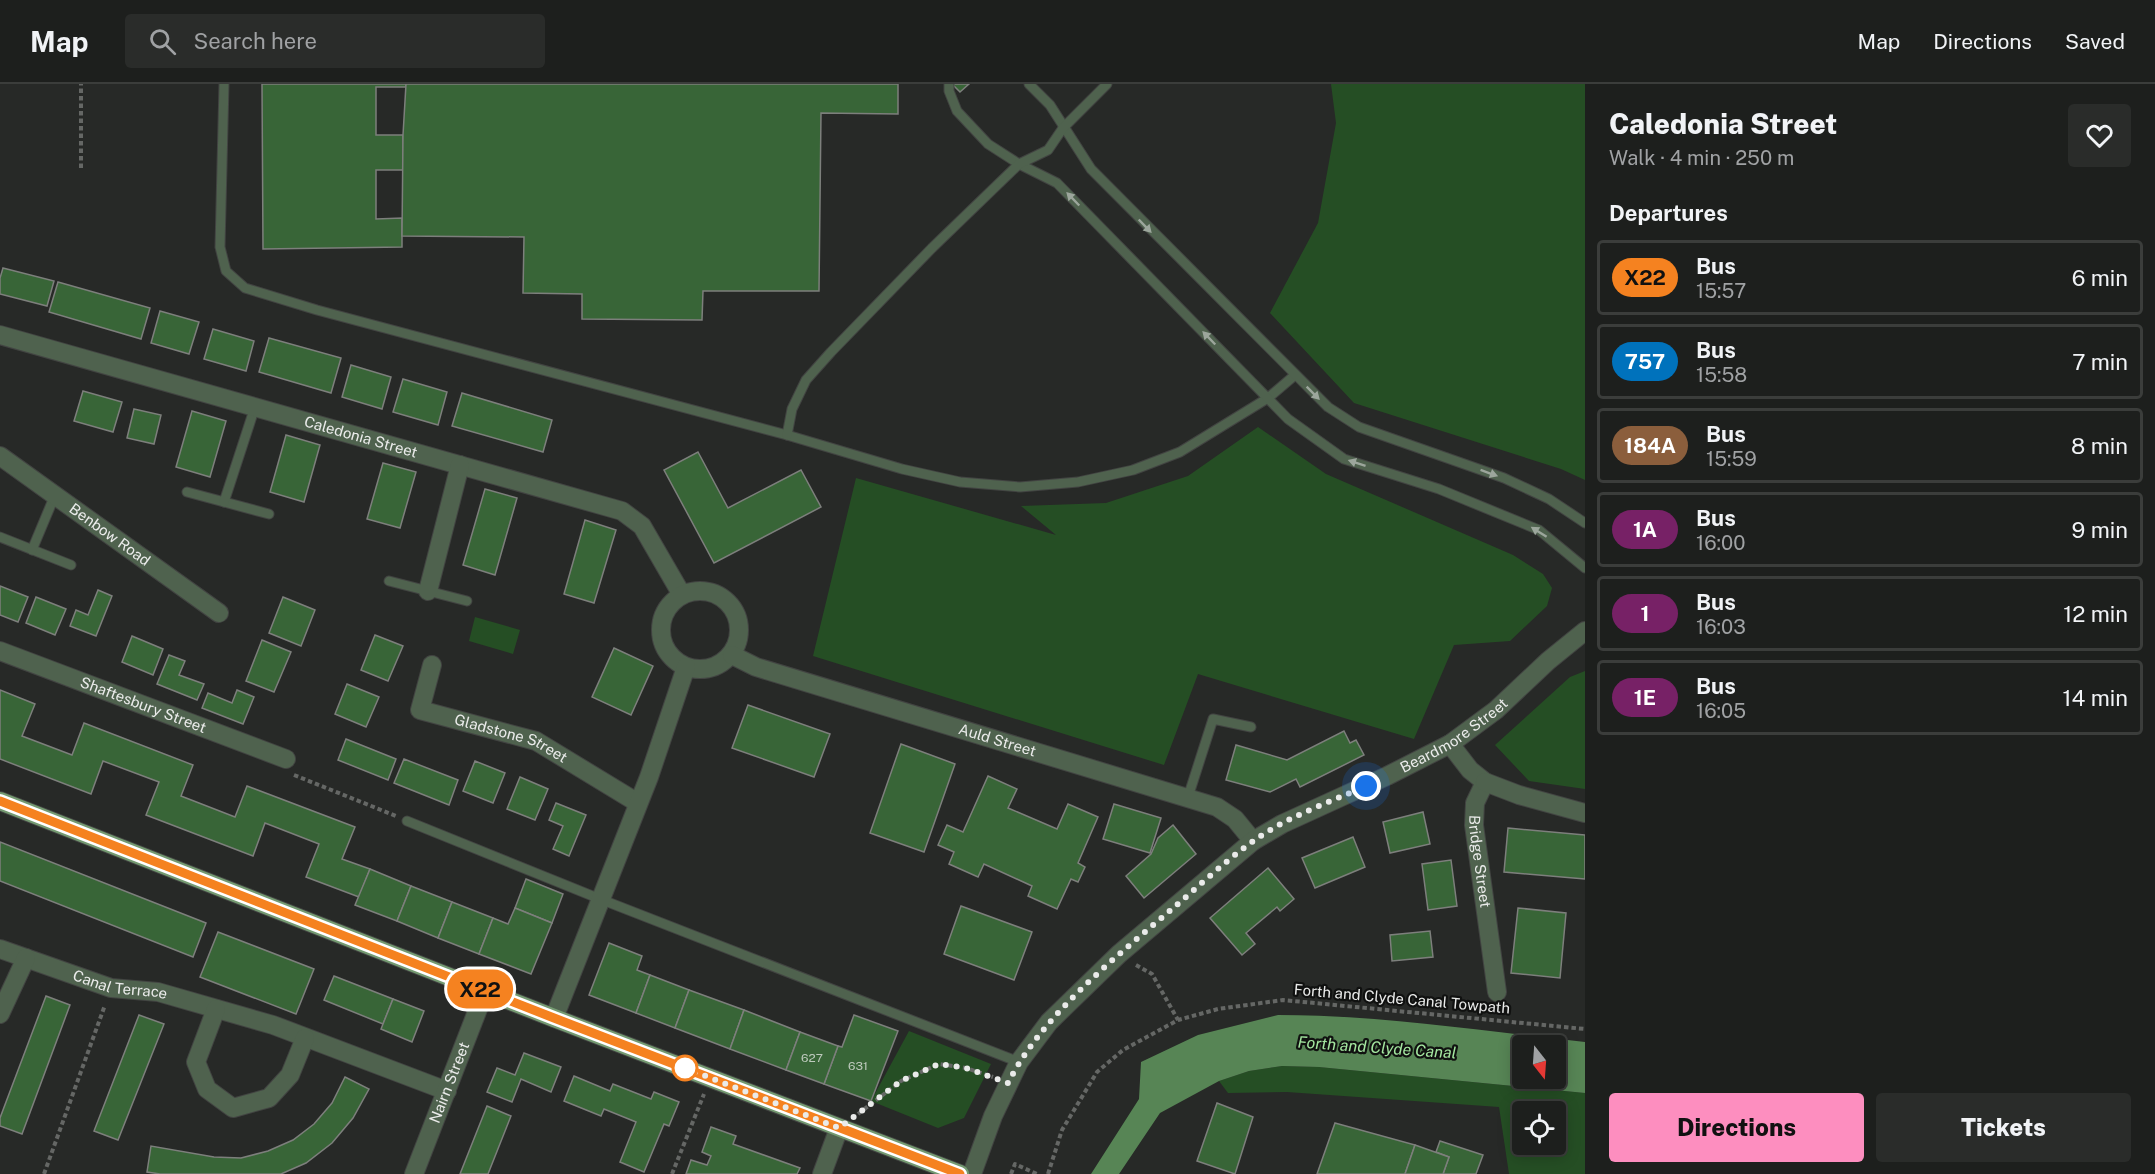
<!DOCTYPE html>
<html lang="en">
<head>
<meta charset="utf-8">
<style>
  body { margin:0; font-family:"Public Sans",sans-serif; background:#2a2c2a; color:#f1f3f6; height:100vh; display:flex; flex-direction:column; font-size:22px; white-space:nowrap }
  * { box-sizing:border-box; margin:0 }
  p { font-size:20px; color:#a0a2a4 }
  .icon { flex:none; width:33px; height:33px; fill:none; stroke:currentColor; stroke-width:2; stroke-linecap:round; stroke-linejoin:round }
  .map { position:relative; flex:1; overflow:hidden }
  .panel { display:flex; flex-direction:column; background:#1d1f1d; width:570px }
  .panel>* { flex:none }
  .badge { padding:0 12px; border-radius:20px; font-size:21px; line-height:39px }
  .needle { width:39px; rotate:163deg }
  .controls { position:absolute; left:1512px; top:951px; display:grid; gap:12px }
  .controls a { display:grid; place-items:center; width:54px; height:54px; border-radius:6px; background:#1d1f1d; box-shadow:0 3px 15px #0003,0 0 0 2px #3b3d3b; font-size:30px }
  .you { position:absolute; width:30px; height:30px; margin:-15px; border:4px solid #fff; border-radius:50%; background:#1a73e8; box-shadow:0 0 0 9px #1a73e833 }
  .map>.badge { position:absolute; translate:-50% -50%; box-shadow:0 0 0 3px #fff }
  h2 { padding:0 24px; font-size:22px; line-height:54px }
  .round { display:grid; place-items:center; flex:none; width:63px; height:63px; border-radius:6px; background:#2a2c2a }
  .head { display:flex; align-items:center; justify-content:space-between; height:102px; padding:0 24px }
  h1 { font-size:28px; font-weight:800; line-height:45px }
  .primary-button { display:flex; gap:12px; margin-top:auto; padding:12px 24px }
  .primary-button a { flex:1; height:69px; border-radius:6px; background:#fd8ebf; color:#111; font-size:24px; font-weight:800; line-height:69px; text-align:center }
  .primary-button a+a { background:#2a2c2a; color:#f1f3f6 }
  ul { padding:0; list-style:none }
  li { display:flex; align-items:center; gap:18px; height:75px; margin:0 12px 9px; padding:0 12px; border:3px solid #3b3d3b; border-radius:6px }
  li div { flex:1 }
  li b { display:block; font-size:22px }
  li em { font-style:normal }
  li .badge { min-width:66px; font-weight:700; text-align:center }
  header { display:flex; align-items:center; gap:36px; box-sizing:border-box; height:84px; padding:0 30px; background:#1d1f1d; border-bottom:2px solid #3b3d3b }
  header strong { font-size:28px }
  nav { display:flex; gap:33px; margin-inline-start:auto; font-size:21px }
  .search { width:420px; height:54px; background:#2a2c2a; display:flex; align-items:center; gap:15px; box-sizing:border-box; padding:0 21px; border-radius:6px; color:#a0a2a4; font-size:22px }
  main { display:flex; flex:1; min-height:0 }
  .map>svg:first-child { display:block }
  .green { fill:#254e24; fill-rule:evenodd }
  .water { fill:#578555; fill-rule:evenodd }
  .building { fill:#386537; stroke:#7d7f7c; stroke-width:1.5 }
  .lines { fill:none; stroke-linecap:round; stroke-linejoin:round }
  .lane-casing { stroke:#424442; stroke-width:11 }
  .street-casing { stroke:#424442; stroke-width:20 }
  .primary-casing { stroke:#424442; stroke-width:20 }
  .path { stroke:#656765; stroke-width:4; stroke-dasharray:4.5 3; stroke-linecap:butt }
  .lane { stroke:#4f624e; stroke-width:9 }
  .street { stroke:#4f624e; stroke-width:18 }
  .primary { stroke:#749a71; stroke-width:18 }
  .oneway { fill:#9ca69c }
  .line-casing { stroke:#fff; stroke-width:14 }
  .line { stroke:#f58220; stroke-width:9 }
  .walk { stroke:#eaebea; stroke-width:6; stroke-dasharray:0 10.8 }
  .stop-dot { fill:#fff; stroke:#f58220; stroke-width:3 }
  .labels { text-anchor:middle; stroke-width:4.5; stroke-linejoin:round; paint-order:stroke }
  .number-label { font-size:12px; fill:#becabd }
  .street-label { font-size:15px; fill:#eaebea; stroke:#101110 }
  .water-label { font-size:16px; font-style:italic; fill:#a4e7a0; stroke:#101110 }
</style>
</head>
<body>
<header>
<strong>Map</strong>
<div class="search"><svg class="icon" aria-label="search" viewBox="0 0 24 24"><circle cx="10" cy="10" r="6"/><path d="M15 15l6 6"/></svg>Search here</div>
<nav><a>Map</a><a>Directions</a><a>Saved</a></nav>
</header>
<main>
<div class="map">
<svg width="1585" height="1090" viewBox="0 0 1585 1090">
  <rect width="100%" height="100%" fill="#272927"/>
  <g class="green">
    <polygon points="1331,0 1585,0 1585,396 1561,385 1354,319 1270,229 1318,139 1336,39"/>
    <polygon points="1258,343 1326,390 1513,471 1543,490 1552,504 1547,522 1510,557 1454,561 1414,655 1198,590 1164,681 813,572 856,394 1056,451 1021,422 1106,419 1188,392"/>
    <polygon points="475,533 520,546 513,570 469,557"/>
    <polygon points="1585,587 1585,705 1529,697 1495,661 1570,593"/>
    <polygon points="909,947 991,980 964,1034 938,1044 871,1017"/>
    <path d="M 1282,982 L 1319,983 L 1585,1009 L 1585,1090 L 1509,1090 L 1499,1023 L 1287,1008 L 1228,1009 L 1219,997 L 1249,987 ZM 1522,1028 L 1556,1028 L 1556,1060 L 1522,1060 Z"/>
  </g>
  <path class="water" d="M 1278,931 C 1380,931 1483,947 1585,958 L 1585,1009 L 1319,983 L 1282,982 L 1249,987 L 1219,997 L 1160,1029 L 1119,1090 L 1091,1090 L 1139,1015 L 1141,978 L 1198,951 ZM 1522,962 L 1556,962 L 1556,994 L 1522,994 Z"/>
  <g class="building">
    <polygon points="262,0 406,0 406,3 376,3 376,51 403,51 403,86 376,86 376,135 402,134 402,163 263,165"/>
    <polygon points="406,0 898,0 898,30 821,29 819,207 703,207 702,236 582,235 582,210 523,209 524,153 402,152 403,51"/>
    <polygon points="952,0 969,0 960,8"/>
    <polygon points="3,184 54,197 47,222 0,210 0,194"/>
    <polygon points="58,198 150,224 141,255 49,228"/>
    <polygon points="160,227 199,238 189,270 151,259"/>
    <polygon points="213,245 254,257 246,287 204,275"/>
    <polygon points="269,254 341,274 331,309 259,288"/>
    <polygon points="351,281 391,293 382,325 342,313"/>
    <polygon points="403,295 447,308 438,341 393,328"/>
    <polygon points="83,307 122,318 113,348 74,337"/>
    <polygon points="462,309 552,336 543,368 452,342"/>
    <polygon points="134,325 161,331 154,360 127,354"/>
    <polygon points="192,327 226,337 210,393 176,383"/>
    <polygon points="286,351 320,361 304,418 270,408"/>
    <polygon points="698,368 728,424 801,386 821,423 714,479 664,386"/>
    <polygon points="383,379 416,388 400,444 367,435"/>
    <polygon points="485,405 517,414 495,491 463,481"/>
    <polygon points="585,436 616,446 594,519 564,510"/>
    <polygon points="0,502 28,513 18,538 0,531"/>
    <polygon points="98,506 112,512 96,552 70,542 76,526 88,531"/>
    <polygon points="36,513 66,525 55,551 26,539"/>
    <polygon points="283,513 315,526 301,562 269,549"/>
    <polygon points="375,551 403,562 388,597 361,586"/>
    <polygon points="132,552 163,565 153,591 122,578"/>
    <polygon points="262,556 291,568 274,608 246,597"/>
    <polygon points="614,564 653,582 631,631 592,613"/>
    <polygon points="169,571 185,577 179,591 204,600 197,616 157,600"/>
    <polygon points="347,600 379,613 366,643 335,630"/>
    <polygon points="0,606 35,620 22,652 72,671 84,639 193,681 181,712 235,733 247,702 355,743 342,775 370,785 359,813 306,793 319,760 265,739 253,772 146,731 159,698 103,677 91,710 0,675"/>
    <polygon points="237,606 254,613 243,640 202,624 208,609 232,619"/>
    <polygon points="748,621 830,650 814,693 732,664"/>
    <polygon points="1344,647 1350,659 1356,656 1364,671 1300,703 1296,695 1270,708 1226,696 1236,661 1287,676"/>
    <polygon points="346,655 396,675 388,696 338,676"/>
    <polygon points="901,660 955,680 924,768 870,749"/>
    <polygon points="404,675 458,696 449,721 394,699"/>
    <polygon points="475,677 505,689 493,719 463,707"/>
    <polygon points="988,692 1017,705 1008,724 1057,745 1068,720 1098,733 1078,779 1085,783 1078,798 1071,795 1057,825 1028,812 1032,802 984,780 978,793 949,780 954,768 938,761 947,741 963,748"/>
    <polygon points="520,693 548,705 535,736 507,725"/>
    <polygon points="556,719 586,731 569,772 553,765 563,742 549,736"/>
    <polygon points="1114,720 1161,734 1150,769 1103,755"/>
    <polygon points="1423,728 1430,760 1390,769 1383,738"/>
    <polygon points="1173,741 1196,770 1144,814 1126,792 1151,770 1158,754"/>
    <polygon points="1508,744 1585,751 1585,795 1504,788"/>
    <polygon points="1353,753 1365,783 1315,804 1302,774"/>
    <polygon points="0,758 206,839 193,873 0,797"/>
    <polygon points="1451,776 1457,822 1428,826 1422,780"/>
    <polygon points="1268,784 1294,815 1280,827 1277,823 1246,849 1255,860 1242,871 1210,834"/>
    <polygon points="370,785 411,802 397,837 355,821"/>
    <polygon points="526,795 563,810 552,839 515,824"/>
    <polygon points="411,802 452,818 438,854 397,837"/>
    <polygon points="452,818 493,834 479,870 438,854"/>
    <polygon points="961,822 1032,848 1014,896 944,870"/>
    <polygon points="515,824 552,839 531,890 479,870 493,834 508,840"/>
    <polygon points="1518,824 1566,829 1560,894 1511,889"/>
    <polygon points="1430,847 1433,873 1392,877 1390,851"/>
    <polygon points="218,848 314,885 296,930 200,893"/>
    <polygon points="609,859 642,872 637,886 650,891 636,929 589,911"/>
    <polygon points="650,891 689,906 675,944 636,929"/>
    <polygon points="334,892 393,915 383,940 324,916"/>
    <polygon points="689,906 744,926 730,965 675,944"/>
    <polygon points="46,912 70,921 22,1050 0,1042 0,1034"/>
    <polygon points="393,915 424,927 412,958 381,945"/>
    <polygon points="744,926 800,948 786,986 730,965"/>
    <polygon points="139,931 164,940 118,1056 94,1047"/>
    <polygon points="854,931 898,947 871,1017 824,1000 838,962 842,963"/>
    <polygon points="800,948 838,962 824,1000 786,986"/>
    <polygon points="524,969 561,983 551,1008 521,995 512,1018 487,1008 497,984 515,991"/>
    <polygon points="574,992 610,1007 613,1000 651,1015 654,1008 679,1018 669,1042 664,1040 644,1088 620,1078 636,1038 604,1025 601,1032 564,1017"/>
    <polygon points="345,993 369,1005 353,1034 332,1059 306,1079 281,1090 160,1090 147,1088 151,1062 214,1073 241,1074 268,1067 293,1056 314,1040 332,1019"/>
    <polygon points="1217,1019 1253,1033 1235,1090 1197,1077"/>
    <polygon points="487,1022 511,1032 488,1090 460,1090"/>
    <polygon points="1335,1039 1415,1061 1405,1090 1317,1090"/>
    <polygon points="711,1043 736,1052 733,1060 800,1084 797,1090 686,1090 691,1076 707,1081 711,1072 702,1068"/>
    <polygon points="1440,1057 1483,1071 1476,1090 1443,1090 1449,1073 1436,1068"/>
    <polygon points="1415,1061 1449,1073 1443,1090 1405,1090"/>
  </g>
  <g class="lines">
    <g class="lane-casing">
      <g id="lane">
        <polyline points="224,0 220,163 226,187 245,204 317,226 787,351 902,385 960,398 1020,403 1078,398 1133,386 1180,368 1268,314 1295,291"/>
        <polyline points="949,0 949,7 957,27 988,60 1019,80 1057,99 1288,335 1344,375 1439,405 1539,446 1585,484"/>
        <polyline points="1029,0 1050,21 1091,85 1328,323 1359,343 1504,394 1549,415 1585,439"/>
        <polyline points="787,351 792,325 806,296 831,268 932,164 1019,80 1048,66 1063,44 1107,0"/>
        <polyline points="187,408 269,430"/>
        <polyline points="224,418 255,323"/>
        <polyline points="0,453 71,481"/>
        <polyline points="32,466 55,411"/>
        <polyline points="389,497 467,517"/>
        <polyline points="1188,713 1213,635 1251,643"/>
        <polyline points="407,737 600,815 1019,978"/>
      </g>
    </g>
    <g class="street-casing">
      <g id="street">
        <path id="s1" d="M 0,251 L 622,427 L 642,442 L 682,511"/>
        <path id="s2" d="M 0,372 L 219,529"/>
        <circle cx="700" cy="546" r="39"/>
        <polyline points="428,507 460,381"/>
        <path id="s3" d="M 0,567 L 286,675"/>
        <path id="s4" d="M 732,571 L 756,583 L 1217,723 L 1235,735 L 1253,757"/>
        <path id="s5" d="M 432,581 L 420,626 L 536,657 L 638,719"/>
        <path id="s6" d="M 1450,660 L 1470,686 L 1485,698 L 1475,719 L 1474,741 L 1497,908"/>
        <polyline points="1485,698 1519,711 1585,729"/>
        <path id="s7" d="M 0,865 L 111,904 L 158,908 L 273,941 L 447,1007"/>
        <polyline points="216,925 196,978 207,1005 233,1024 269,1014 290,991 305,954"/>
        <polyline points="0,930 26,874"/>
        <polyline points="554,934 649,693 686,583"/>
        <path id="s8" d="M 414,1090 L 485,907"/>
        <polyline points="822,1090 839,1044"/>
        <path id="s9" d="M 972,1090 L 993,1032 L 1019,978 L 1049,938 L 1119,870 L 1253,757 L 1282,740 L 1387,692 L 1450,660 L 1496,626 L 1548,577 L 1585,547"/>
      </g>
    </g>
    <g class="primary-casing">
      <polyline id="primary" points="0,717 554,934 960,1090"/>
    </g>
    <g class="path">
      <polyline points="81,84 81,0"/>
      <polyline points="294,691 396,732"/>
      <polyline points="1136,881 1152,890 1178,936"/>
      <polyline points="858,1030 901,997 939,980 966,984 993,993"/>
      <polyline points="44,1090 105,921"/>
      <polyline points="672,1090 704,1010"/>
      <polyline points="1011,1090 1015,1080 1037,1090"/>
      <polyline points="1048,1090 1062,1046 1097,988 1123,966 1178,936 1218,925 1283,916 1585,945"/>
    </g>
    <use href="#lane" class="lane"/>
    <use href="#street" class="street"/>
    <use href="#primary" class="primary"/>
  </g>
  <defs><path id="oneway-solid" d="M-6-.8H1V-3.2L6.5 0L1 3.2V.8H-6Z" transform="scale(1.5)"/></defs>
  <g class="oneway">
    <use href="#oneway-solid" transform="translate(1073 115) rotate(-134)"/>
    <use href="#oneway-solid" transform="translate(1145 142) rotate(46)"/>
    <use href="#oneway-solid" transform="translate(1209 254) rotate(-134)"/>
    <use href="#oneway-solid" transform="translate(1313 309) rotate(45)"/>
    <use href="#oneway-solid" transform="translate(1357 379) rotate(-162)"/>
    <use href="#oneway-solid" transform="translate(1489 389) rotate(20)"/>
    <use href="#oneway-solid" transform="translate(1539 448) rotate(-148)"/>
  </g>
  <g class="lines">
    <g class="line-casing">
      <polyline id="line" points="0,717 554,934 960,1090"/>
    </g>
    <use href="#line" class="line"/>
    <path class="walk" d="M 685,984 L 839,1044 L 901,997 L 939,980 L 966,984 L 1008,999 C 1043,930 1114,875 1172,825 C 1198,803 1224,778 1252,758 C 1286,733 1328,719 1366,702"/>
  </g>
  <circle class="stop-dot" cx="685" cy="984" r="12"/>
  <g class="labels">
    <g class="number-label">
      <text x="812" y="978">627</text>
      <text x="858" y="986">631</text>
    </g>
    <g class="street-label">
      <text dy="5" stroke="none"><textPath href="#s1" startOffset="375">Caledonia Street</textPath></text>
      <text dy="5" stroke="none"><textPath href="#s2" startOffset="135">Benbow Road</textPath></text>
      <text dy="5" stroke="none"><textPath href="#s3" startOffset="153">Shaftesbury Street</textPath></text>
      <text dy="5" stroke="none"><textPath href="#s9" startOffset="672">Beardmore Street</textPath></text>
      <text dy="5" stroke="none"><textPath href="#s4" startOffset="279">Auld Street</textPath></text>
      <text dy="5" stroke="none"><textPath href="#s5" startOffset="142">Gladstone Street</textPath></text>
      <text dy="5" stroke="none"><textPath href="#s6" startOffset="134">Bridge Street</textPath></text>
      <text dy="5" stroke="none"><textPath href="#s7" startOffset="126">Canal Terrace</textPath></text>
      <text transform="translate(1402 915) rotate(5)" y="5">Forth and Clyde Canal Towpath</text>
      <text dy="5" stroke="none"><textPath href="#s8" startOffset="98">Nairn Street</textPath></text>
    </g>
    <g class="water-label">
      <text transform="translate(1377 963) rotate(4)" y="6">Forth and Clyde Canal</text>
    </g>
  </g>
</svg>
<div class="controls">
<a><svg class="needle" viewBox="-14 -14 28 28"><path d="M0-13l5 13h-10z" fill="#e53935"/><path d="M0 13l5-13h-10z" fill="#a0a2a4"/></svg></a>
<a><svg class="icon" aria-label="locate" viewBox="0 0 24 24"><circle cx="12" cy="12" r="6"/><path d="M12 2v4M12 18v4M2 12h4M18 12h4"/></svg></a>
</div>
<div class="you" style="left:1366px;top:702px"></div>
<b class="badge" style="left:480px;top:905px;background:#f58220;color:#111">X22</b>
</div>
<section class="panel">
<div class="head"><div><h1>Caledonia Street</h1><p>Walk · 4 min · 250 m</p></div><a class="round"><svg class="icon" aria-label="heart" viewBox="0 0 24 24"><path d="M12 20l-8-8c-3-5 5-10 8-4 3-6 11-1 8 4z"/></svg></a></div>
<h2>Departures</h2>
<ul>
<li><span class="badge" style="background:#f58220;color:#111">X22</span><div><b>Bus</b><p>15:57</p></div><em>6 min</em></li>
<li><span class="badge" style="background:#0072bc;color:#fff">757</span><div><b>Bus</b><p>15:58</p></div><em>7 min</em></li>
<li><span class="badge" style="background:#8b5e3c;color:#fff">184A</span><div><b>Bus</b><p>15:59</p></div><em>8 min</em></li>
<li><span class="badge" style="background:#772166;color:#fff">1A</span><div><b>Bus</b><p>16:00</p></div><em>9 min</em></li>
<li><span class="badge" style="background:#772166;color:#fff">1</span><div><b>Bus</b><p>16:03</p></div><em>12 min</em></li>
<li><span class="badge" style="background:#772166;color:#fff">1E</span><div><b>Bus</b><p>16:05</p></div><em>14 min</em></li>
</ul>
<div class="primary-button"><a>Directions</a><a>Tickets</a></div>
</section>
</main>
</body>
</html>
